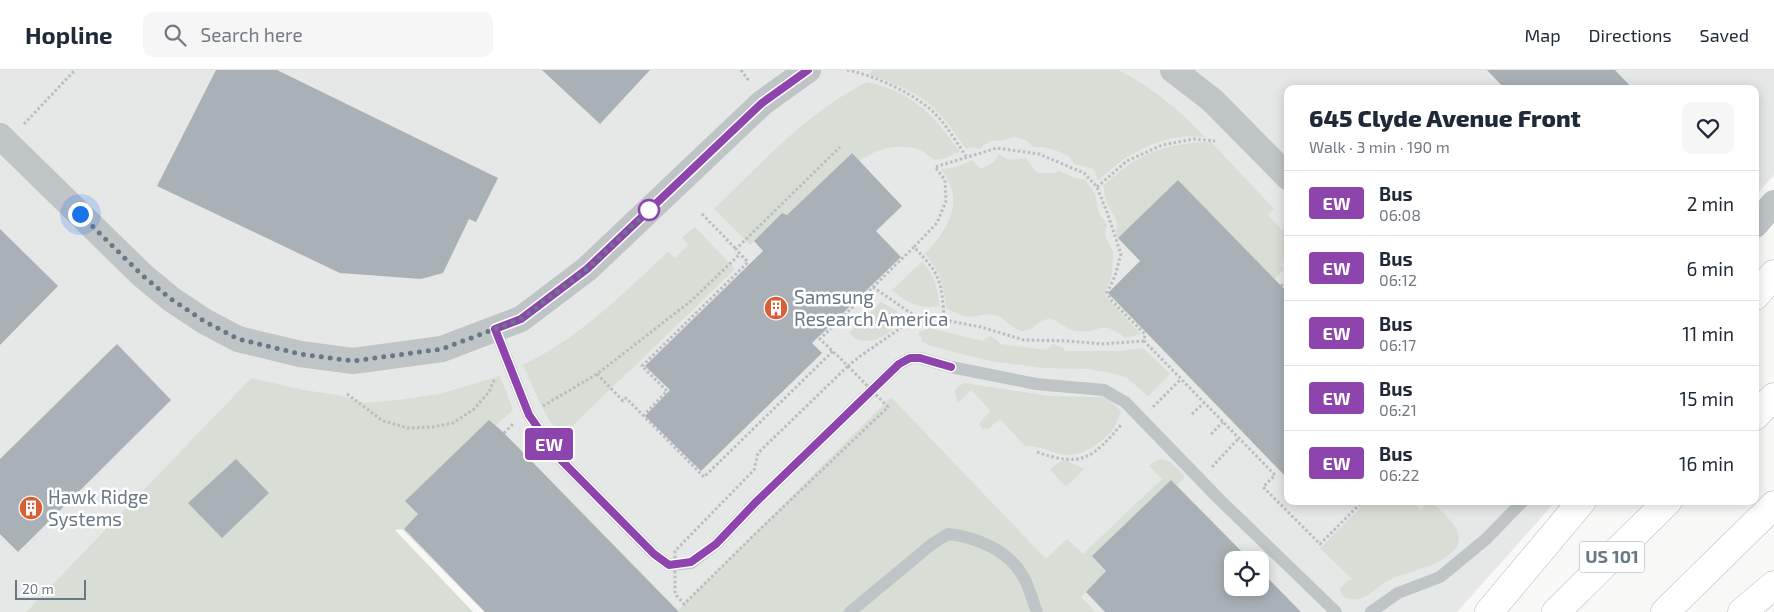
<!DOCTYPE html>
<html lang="en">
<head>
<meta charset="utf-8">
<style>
  body { margin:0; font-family:"Exo 2",sans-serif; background:#f6f6f7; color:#1f2937; height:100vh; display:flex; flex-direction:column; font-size:19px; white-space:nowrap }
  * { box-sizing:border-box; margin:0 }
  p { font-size:16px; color:#747a83 }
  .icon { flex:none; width:28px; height:28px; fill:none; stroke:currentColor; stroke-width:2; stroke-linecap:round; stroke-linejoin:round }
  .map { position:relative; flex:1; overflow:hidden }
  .sheet { position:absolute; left:1284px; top:15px; width:475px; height:420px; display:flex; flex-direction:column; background:#fff; border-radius:10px; box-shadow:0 2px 12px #0003 }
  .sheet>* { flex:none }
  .badge { padding:0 10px; border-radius:4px; font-size:18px; line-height:32px }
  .fabs { position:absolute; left:1224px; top:481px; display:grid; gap:10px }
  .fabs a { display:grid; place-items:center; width:45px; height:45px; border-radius:10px; background:#fff; box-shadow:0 2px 12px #0003; font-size:25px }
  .scale { position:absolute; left:15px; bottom:12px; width:71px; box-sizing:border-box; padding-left:5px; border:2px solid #697885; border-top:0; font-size:14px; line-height:18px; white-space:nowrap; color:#697885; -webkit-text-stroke:4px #fff; paint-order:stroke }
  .you { position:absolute; width:25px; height:25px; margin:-12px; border:4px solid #fff; border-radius:50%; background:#1a73e8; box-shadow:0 0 0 8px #1a73e833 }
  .map>.badge { position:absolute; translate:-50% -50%; box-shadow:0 0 0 2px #fff }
  .round { display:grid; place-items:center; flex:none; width:52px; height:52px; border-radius:10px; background:#f6f6f7 }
  .headline { display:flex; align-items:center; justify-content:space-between; height:85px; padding:0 25px }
  h1 { font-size:24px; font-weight:800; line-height:38px }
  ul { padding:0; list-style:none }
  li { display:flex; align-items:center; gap:15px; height:65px; padding:0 25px; border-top:1px solid #e0e1e3 }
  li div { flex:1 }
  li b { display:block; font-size:19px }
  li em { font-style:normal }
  li .badge { min-width:55px; font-weight:700; text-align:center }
  header { display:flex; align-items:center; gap:30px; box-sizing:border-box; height:70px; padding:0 25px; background:#fff; border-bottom:1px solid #e0e1e3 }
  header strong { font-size:24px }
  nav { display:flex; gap:28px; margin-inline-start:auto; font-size:18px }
  .search { width:350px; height:45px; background:#f6f6f7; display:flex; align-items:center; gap:12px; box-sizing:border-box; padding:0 18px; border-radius:10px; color:#747a83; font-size:19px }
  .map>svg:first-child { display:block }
  .built { fill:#e6e7e7; fill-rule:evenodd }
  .green { fill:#d8ddd5 }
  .building { fill:#a9b1b6 }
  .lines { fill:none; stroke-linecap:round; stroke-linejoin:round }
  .motorway-casing { stroke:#b3b7ba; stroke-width:29 }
  .path { stroke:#babdbf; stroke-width:3; stroke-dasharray:2.5 2.5; stroke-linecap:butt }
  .service { stroke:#bfc4c7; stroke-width:12 }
  .minor { stroke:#bfc4c7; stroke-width:26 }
  .motorway { stroke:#fff; stroke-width:28 }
  .line-casing { stroke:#fff; stroke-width:11 }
  .line { stroke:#8e44ad; stroke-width:8 }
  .walk { stroke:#697885; stroke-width:5; stroke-dasharray:0 9 }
  .stop-dot { fill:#fff; stroke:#8e44ad; stroke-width:2.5 }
  .labels { text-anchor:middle; stroke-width:5; stroke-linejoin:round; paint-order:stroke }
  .shield { fill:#fff; stroke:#96a0aa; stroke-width:1 }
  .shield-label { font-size:18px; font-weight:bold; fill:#697885 }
  .poi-label { font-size:19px; fill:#697885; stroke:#fff; text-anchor:start }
</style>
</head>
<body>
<header>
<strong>Hopline</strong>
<div class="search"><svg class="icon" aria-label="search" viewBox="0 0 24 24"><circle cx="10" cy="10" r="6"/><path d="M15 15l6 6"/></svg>Search here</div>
<nav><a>Map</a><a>Directions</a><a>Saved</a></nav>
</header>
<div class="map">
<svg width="1774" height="542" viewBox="0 0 1774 542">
  <rect width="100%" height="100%" fill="#f8f8f6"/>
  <path class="built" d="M 0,0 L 1774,0 L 1774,105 L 1755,126 L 1755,19 L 1288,19 L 1288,431 L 1556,431 L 1457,542 L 1089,542 L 754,465 L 676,542 L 484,542 L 251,308 L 26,542 L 0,542 ZM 1232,490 L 1260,490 L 1260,518 L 1232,518 Z"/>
  <g class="green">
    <path d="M 874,0 L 1118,0 C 1151,16 1180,41 1205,67 C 1198,67 1190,66 1182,67 C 1150,70 1120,89 1098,111 L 1094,99 L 1074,94 L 1069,86 L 1060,82 L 1044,77 L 1033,77 L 1026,70 L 1014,67 L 1004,70 L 991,71 L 984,75 L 980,79 L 970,77 L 966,79 C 956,65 946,50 934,38 C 917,22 893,13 871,5 L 870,3 Z"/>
    <path d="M 867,12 C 913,22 934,45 960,82 C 952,83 943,92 934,89 C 930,88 926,83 922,81 C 901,71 876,79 859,91 L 851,83 L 787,145 L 782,143 L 750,175 L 714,139 C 762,93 807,42 867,12 Z"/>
    <path d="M 1211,72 L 1274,139 L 1268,145 L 1282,160 L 1287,156 L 1287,188 L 1281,195 L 1285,199 L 1274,209 L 1178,110 L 1118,168 L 1116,163 L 1117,152 L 1106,131 L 1103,116 C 1138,83 1164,73 1211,72 Z"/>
    <path d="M 999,84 L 1008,90 L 1026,88 L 1037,103 L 1055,103 L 1059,101 L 1075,108 L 1086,110 L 1095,124 L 1099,144 L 1107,154 L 1105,165 L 1113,182 L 1112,205 L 1107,218 L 1106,227 L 1141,264 L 1125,268 C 1099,247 1102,265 1076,261 C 1064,260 1056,245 1044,250 C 1037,252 1032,261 1024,261 C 1014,261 1007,250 998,246 C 987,241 975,249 964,246 C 958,245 952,240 946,238 C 945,216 939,199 925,184 C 949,157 966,132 941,99 C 952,98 963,96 972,90 L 981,99 L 994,92 Z"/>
    <path d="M 695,157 L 735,199 L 569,359 C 564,360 559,361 554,356 C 545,347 530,309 523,295 C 582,266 621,225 668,182 L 675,188 L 688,175 L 682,168 Z"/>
    <path d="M 922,192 C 935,204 937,218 940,236 C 920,239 907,234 892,220 Z"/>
    <path d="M 881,232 L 897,241 L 899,248 C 897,252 896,256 893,259 C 883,269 859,278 850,263 L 851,261 Z"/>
    <polygon points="929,258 983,271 986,268 991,266 997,270 1000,274 1046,280 1053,274 1064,278 1065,281 1121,281 1143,278 1170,304 1148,326 1127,308 1112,303 1088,299 1044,298 990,291 928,275 921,271 922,267 918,265 919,262"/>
    <polygon points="500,306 513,340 495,356 489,350 406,430 418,444 404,459 395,460 473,542 26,542 251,308 304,320 343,326 365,333 398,330 439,324"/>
    <path d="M 964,313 L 1050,326 L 1101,327 L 1109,329 L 1121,341 C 1120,344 1119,349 1117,352 C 1110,368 1085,386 1067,385 C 1052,384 1040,375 1025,376 L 1000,349 L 988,359 L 984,359 L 980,356 L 980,352 L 991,341 L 971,320 L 959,332 L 957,332 L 955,320 L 959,316 Z"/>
    <path d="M 891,327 L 1046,489 L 1067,469 L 1083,484 L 1162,409 L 1149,396 C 1165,381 1173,395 1185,407 L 1176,416 L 1171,410 L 1092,486 L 1106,501 L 1081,527 L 1095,542 L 676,542 Z"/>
    <polygon points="1061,391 1067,391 1084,399 1066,417 1050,400"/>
    <path d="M 1367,431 L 1412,431 L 1422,441 L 1424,436 L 1428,434 L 1433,434 C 1441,441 1459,456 1459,467 C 1459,494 1406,501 1387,511 C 1379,516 1371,525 1361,528 C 1353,531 1341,529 1340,519 L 1349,510 L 1353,510 L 1320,478 Z"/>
  </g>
  <g class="building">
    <polygon points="216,0 277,0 498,108 476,152 469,149 443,203 421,209 340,203 157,116"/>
    <polygon points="542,0 650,0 600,54"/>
    <polygon points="1487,0 1615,0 1633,19 1505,19"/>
    <polygon points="852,83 902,136 876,161 901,187 812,273 822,283 701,401 645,346 670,320 645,296 763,181 754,171 782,143 787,145"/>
    <polygon points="1178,110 1288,223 1288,409 1108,223 1140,191 1118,168"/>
    <polygon points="0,159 58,216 0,275"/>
    <polygon points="117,274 171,330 18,482 0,464 0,389"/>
    <polygon points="489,350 504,363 679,542 485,542 404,459 418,444 405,431"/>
    <polygon points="236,389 269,423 222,468 188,433"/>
    <polygon points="1171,410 1250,490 1232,490 1232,518 1260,518 1260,500 1301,542 1105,542 1086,522 1106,501 1092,486"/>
  </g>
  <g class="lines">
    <g class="motorway-casing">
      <g id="motorway">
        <polyline points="1755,226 1774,204"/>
        <polyline points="1755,346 1774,327"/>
        <polyline points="1489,542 1582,431"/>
        <polyline points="1556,542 1668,431"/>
        <polyline points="1665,542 1774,435"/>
        <polyline points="1742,542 1774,515"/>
      </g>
    </g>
    <g class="path">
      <polyline points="741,0 749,11"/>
      <path d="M 847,0 C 872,5 904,19 925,35 C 943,48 954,69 966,86"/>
      <polyline points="24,54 75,0"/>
      <polyline points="1097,117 1127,91 1162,75 1194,69 1215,71"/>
      <polyline points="702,144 736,179"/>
      <path d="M 914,177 L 820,269 L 848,296 C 869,278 894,265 915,246 L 929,246 L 944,250"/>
      <polyline points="1281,216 1288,210"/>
      <polyline points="873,217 915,246"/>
      <path d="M 1144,271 L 1101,274 L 1070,271 L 1024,270 L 981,257 L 944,250 C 942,212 941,205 914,177 L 937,153 L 946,131 L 945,110 L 935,97 L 997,78 L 1039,84 L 1084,103 L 1097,117 L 1107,142 L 1121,184 L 1115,206 L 1107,223 L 1112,231 L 1145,264 L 1144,271 L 1275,405 L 1263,417 L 1320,474 L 1363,431"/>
      <polygon points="848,296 888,337 754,465 684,534 675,524 675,481 754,400 758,383"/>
      <polyline points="597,304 623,331 626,328 704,407 833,281"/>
      <polyline points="347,324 383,351 408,358 433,357 453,353 474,339 489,322 495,308"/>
      <polyline points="543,336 597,304 691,231 740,184 736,179 840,77"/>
      <polyline points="1153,337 1181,309"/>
      <polyline points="1192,344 1204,333"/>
      <polyline points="643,346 667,321 642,296 748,192 740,184"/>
      <polyline points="504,363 514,353"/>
      <polyline points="1211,364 1223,352"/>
      <path d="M 1037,382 C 1083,398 1092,388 1122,354"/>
      <polyline points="1212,397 1239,368"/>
    </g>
    <g class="service">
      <polyline points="495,259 529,345 560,389 654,484 669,495 691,493 716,474 755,433 899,294 910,288 920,288 951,297 1036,314 1104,320 1125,332 1220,430 1336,542"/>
      <path d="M 850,542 L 932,474 L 948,464 C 976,467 1008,480 1023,506 C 1029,516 1032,530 1037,542"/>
      <polyline points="1371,542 1398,523 1440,507 1486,469 1523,431"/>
    </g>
    <g class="minor">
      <polyline points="1173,0 1212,30 1288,107"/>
      <polyline points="0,66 142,205 171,229 204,251 238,269 300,284 353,291 442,279 521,249 587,199 762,33 808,0"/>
      <polyline points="1755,155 1774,133"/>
    </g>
    <use href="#motorway" class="motorway"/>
  </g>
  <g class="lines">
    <g class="line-casing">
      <polyline id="line" points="808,0 762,33 587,199 521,249 495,259 529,345 560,389 654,484 669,495 691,492 716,474 755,433 899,294 910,288 920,288 951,297"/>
    </g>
    <use href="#line" class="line"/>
    <polyline class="walk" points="80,144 142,205 171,229 204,251 238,269 300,284 353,291 442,279 521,249 587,199 649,140"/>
  </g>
  <defs>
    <g id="building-disc" transform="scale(1.25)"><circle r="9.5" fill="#d85f36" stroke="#fff"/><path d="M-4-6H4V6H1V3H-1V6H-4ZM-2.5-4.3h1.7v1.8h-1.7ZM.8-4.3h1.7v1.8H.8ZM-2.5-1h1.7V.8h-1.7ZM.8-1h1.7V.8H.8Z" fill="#fff"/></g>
  </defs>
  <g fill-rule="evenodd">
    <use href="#building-disc" x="776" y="238"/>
    <use href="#building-disc" x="31" y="438"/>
  </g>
  <circle class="stop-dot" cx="649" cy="140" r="10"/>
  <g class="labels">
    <rect class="shield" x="1579.5" y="471.5" width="65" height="31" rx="4"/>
    <g class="shield-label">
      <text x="1612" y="493">US 101</text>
    </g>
    <g class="poi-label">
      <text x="794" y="234">Samsung<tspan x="794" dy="22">Research America</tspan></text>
      <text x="48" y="434">Hawk Ridge<tspan x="48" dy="22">Systems</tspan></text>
    </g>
  </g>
</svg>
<div class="fabs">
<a><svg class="icon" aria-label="locate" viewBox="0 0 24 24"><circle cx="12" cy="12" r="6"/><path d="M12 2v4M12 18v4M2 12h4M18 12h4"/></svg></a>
</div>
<div class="scale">20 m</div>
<div class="you" style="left:80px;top:144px"></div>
<b class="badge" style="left:549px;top:374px;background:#8e44ad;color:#fff">EW</b>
<section class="sheet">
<div class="headline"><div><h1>645 Clyde Avenue Front</h1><p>Walk · 3 min · 190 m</p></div><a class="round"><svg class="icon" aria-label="heart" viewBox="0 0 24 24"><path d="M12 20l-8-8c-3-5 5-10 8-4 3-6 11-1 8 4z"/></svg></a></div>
<ul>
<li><span class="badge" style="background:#8e44ad;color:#fff">EW</span><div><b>Bus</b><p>06:08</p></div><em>2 min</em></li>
<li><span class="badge" style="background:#8e44ad;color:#fff">EW</span><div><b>Bus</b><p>06:12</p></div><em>6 min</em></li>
<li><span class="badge" style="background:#8e44ad;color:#fff">EW</span><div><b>Bus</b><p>06:17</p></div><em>11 min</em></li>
<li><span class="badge" style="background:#8e44ad;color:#fff">EW</span><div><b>Bus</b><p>06:21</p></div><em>15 min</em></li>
<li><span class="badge" style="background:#8e44ad;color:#fff">EW</span><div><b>Bus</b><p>06:22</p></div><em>16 min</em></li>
</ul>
</section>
</div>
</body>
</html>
